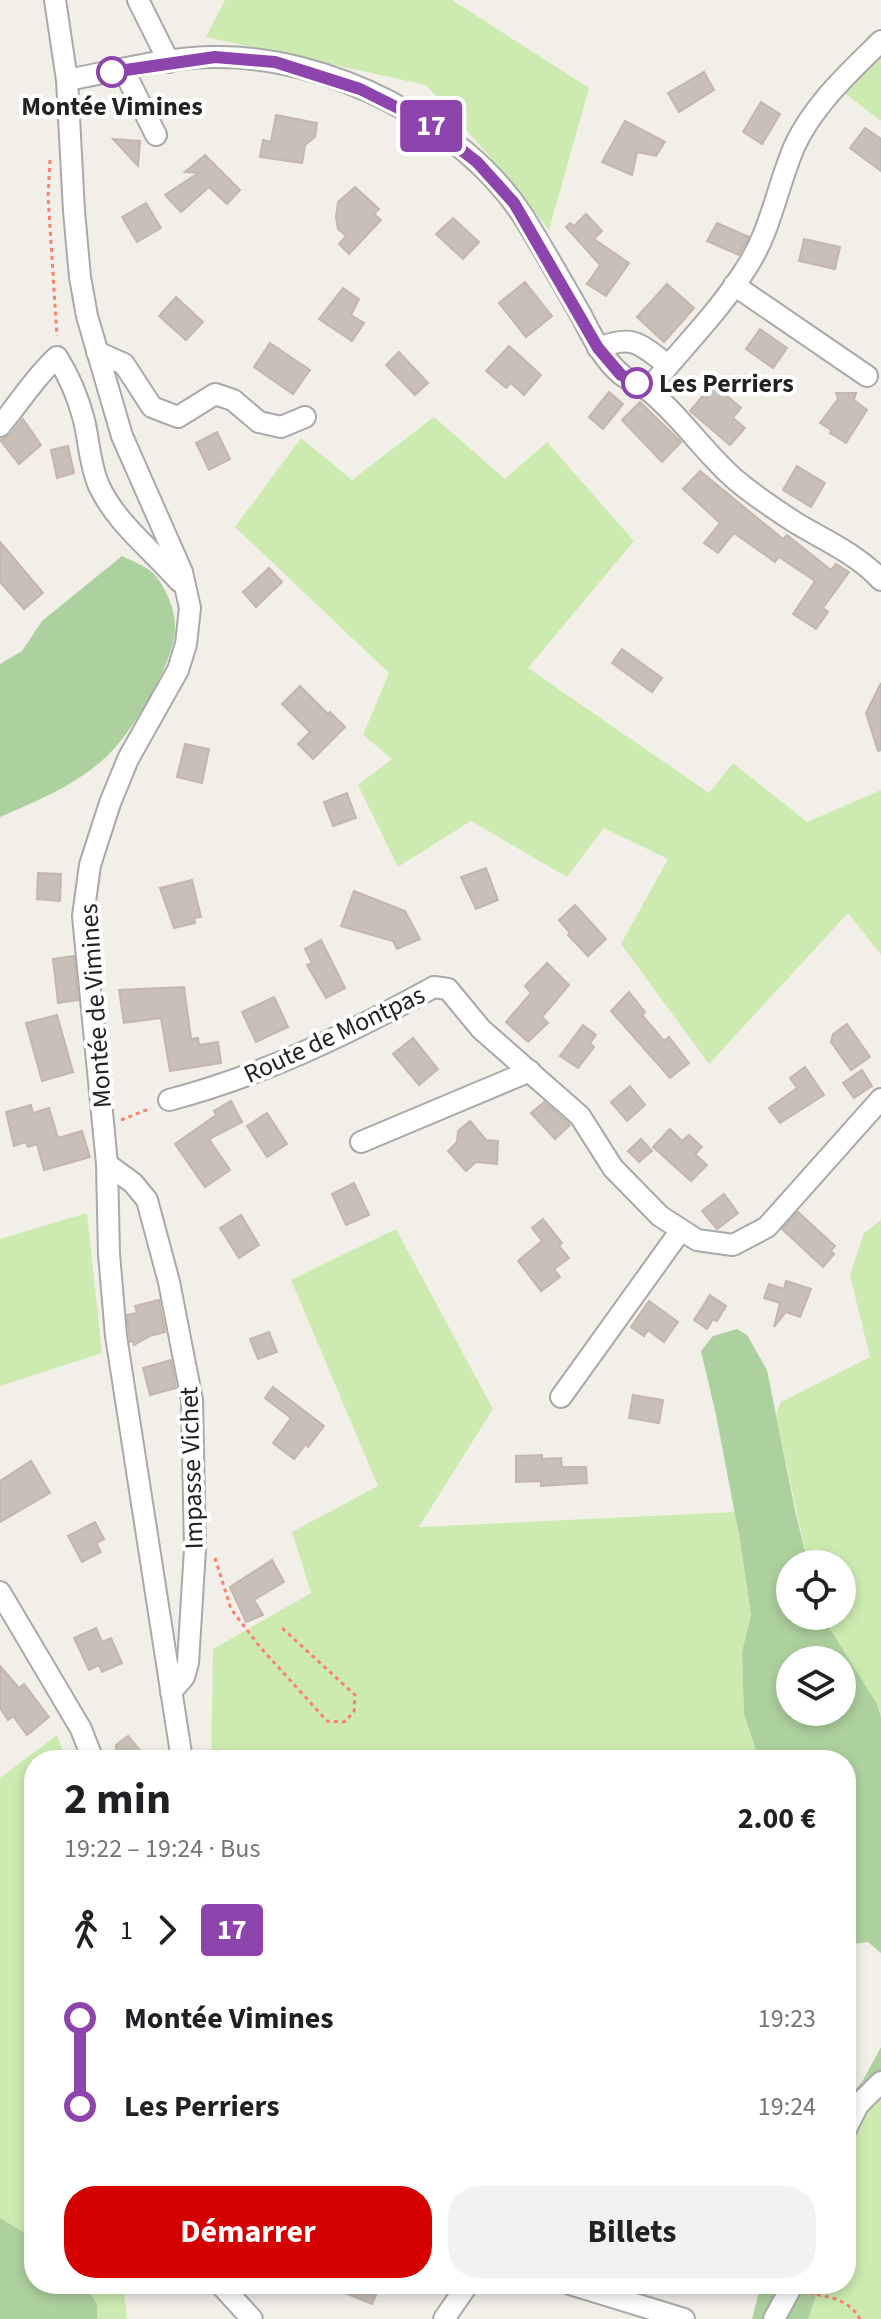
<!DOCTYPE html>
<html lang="fr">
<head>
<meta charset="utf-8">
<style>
  body { margin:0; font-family:"Source Sans 3",sans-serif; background:#f2f2f2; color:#202124; height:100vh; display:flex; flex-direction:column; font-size:30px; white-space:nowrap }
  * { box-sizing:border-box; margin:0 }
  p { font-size:26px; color:#757577 }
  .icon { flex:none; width:44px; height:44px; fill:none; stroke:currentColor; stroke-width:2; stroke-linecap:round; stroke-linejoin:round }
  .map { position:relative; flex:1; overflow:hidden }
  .drawer { position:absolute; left:24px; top:1750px; width:832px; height:544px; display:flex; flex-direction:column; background:#fff; border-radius:32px; box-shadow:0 4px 12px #0003 }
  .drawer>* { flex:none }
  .badge { padding:0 16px; border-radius:6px; font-size:28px; line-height:52px }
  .buttons { position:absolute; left:776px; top:1550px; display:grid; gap:16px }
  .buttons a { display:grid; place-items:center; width:80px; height:80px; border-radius:50%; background:#fff; box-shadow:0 4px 12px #0003; font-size:40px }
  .map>.badge { position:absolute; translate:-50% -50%; box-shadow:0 0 0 4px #fff }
  .legs { display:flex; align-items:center; gap:12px; height:88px; padding:0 40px; font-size:26px }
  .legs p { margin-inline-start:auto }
  .overview { display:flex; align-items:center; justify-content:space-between; height:136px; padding:0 40px }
  h1 { font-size:44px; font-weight:700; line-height:60px }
  .cta { display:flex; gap:16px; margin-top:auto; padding:16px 40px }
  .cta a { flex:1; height:92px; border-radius:32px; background:#d40000; color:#fff; font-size:32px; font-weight:700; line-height:92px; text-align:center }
  .cta a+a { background:#f2f2f2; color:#202124 }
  ul { padding:0 40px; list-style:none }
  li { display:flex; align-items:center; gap:28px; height:88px; font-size:30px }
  li i { display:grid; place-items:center; width:12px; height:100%; margin:0 10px; background:currentColor }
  li i::after { content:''; width:20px; height:20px; margin:-10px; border:6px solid; border-radius:50%; background:#fff }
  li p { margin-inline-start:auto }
  li:first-child i { background:linear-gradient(#0000 50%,currentColor 0) }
  li:last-child i { background:linear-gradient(currentColor 50%,#0000 0) }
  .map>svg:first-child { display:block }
  .grass { fill:#cdebb0 }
  .forest { fill:#add19e; fill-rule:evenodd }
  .building { fill:#c7bfb8; stroke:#c4b6ab; stroke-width:2 }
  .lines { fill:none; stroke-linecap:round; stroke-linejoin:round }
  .minor-casing { stroke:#a9a9a9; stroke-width:24 }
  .path { stroke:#fa8072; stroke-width:3; stroke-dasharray:4 4; stroke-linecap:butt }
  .minor { stroke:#fff; stroke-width:20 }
  .line-1-casing { stroke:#fff; stroke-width:18 }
  .line-1 { stroke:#8e44ad; stroke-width:12 }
  .stop-1-dot { fill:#fff; stroke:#8e44ad; stroke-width:4 }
  .labels { text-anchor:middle; stroke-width:8; stroke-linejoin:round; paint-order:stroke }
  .stop-label { font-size:26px; font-weight:bold; fill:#222; stroke:#fff }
  .street-label { font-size:26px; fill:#222; stroke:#fff }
</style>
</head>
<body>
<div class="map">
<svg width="881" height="2319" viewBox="0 0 881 2319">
  <rect width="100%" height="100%" fill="#f2efe9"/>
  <g class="grass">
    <polygon points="225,0 452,0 589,88 549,230 492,159 426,85 206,37"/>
    <polygon points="881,55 881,121 843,92"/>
    <polygon points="434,417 505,479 547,442 634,541 528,668 709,793 733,763 807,822 881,790 881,955 848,913 709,1064 621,944 668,859 604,828 567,877 471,821 398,867 358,785 392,759 363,735 389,673 235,527 301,438 352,480"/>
    <polygon points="87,1213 102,1353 0,1386 0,1239"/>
    <polygon points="881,1220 881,1717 877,1704 822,1616 842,1616 842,1564 808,1564 776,1415 781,1402 870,1357 850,1276 864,1233"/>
    <polygon points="396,1229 493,1409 419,1527 735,1512 751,1615 742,1652 744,1714 759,1760 211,1760 213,1649 311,1593 292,1532 378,1486 291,1280"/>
    <polygon points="57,1735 66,1760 34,1760 34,2241 0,2219 0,1778"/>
    <polygon points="881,2098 881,2319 808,2319 820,2284 846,2284 846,2195 852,2171 846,2166 846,2144 869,2107"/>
    <polygon points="84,2284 123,2284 127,2319 97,2319 97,2304"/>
  </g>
  <g class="forest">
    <path d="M 122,556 C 132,561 146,566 154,574 C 166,588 176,610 175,630 C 174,663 131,735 106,757 C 76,785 37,801 0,817 L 0,664 L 22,651 L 42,621 Z"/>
    <path d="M 737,1329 L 747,1335 L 767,1370 L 795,1510 L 808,1564 L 790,1564 L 790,1616 L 822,1616 L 877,1704 L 881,1717 L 881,1953 L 868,1942 L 846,1945 L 846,1760 L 759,1760 L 744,1714 L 742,1652 L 751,1615 L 739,1535 L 716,1415 L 701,1351 L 713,1336 ZM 790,1660 L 842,1660 L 842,1712 L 790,1712 Z"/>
    <polygon points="881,2047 881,2095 869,2107 846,2144 846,2099 862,2082"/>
    <polygon points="0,2218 34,2239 34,2284 84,2284 97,2304 97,2319 0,2319"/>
    <polygon points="761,2284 820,2284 808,2319 752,2319"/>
  </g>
  <g class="building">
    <polygon points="704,72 714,90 679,112 668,93"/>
    <polygon points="761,102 780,114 762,144 743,132"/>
    <polygon points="276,115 317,123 315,137 305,145 302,163 260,157 263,140 271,142"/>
    <polygon points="625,121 665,142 656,156 637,152 632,175 602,162"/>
    <polygon points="865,128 881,139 881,171 850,148"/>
    <polygon points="113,139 140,141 138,166"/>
    <polygon points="205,155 240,190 227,204 209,187 181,212 165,195 198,173 185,172"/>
    <polygon points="355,187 379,209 374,214 381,220 349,254 339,244 346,236 338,229 336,217 338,202"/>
    <polygon points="146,203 161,228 137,242 122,217"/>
    <polygon points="586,214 602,231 594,239 629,263 606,296 587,284 600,265 566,227 570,223 574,226"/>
    <polygon points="453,218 479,242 463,259 436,234"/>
    <polygon points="717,223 749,237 739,255 707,241"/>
    <polygon points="804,239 840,247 835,269 799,261"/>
    <polygon points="525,282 552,316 526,337 499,303"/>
    <polygon points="667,284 694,308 664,342 637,317"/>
    <polygon points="343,288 359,299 351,315 364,323 352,341 319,319"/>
    <polygon points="176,297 203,322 186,340 159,316"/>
    <polygon points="760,329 787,348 773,368 746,349"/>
    <polygon points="270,343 310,370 293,394 254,367"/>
    <polygon points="509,346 541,375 524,395 511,383 506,388 486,371"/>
    <polygon points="399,352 428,383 415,395 386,365"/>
    <polygon points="713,384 741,408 733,418 745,428 730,445 690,411"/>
    <polygon points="609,392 623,404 603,429 589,417"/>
    <polygon points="836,393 856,393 854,400 867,410 846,443 830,433 831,430 820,423 838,399"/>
    <polygon points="640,402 681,442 662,462 622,420"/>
    <polygon points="23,419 41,445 19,464 0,440 10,435"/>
    <polygon points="217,432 230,459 209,470 196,443"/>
    <polygon points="68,446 74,473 57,478 51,450"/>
    <polygon points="797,466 825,483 811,507 783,490"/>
    <polygon points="700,471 783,539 787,535 831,570 836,564 849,572 823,608 828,612 816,629 793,614 815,581 779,557 775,562 734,533 718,553 704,543 720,523 683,489"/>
    <polygon points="0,542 43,593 24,609 0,582"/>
    <polygon points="269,568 282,582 256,607 243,592"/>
    <polygon points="622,649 662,678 652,692 612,663"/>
    <polygon points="881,683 881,750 878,751 866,713"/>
    <polygon points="300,686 328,714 330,712 345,727 313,759 298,744 310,732 282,704"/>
    <polygon points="185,744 209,749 202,783 177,777"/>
    <polygon points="347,793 356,818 333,826 324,802"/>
    <polygon points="486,868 498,900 476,909 461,877"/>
    <polygon points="38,873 61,874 60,901 37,899"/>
    <polygon points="192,880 201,917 194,918 195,923 174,928 160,888"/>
    <polygon points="354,891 405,911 420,939 397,949 393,941 341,926"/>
    <polygon points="575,905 606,939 588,956 568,935 570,933 559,920"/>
    <polygon points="321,940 345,988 326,998 307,965 312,963 305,949"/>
    <polygon points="74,956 78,1000 58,1003 53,959"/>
    <polygon points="547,963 569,985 542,1017 548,1023 528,1042 506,1022 531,993 525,986"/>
    <polygon points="184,987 191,1039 198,1038 199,1045 218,1042 221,1063 170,1071 161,1018 124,1023 119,990"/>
    <polygon points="629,992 645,1012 642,1015 664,1041 669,1037 689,1063 670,1078 611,1011"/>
    <polygon points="274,997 288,1027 256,1042 242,1012"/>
    <polygon points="57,1015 73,1072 42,1081 26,1023"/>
    <polygon points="847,1024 870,1057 851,1070 831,1042 833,1034"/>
    <polygon points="583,1025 596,1035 590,1043 594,1047 578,1068 560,1056"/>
    <polygon points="413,1038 438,1069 419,1085 393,1054"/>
    <polygon points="805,1067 824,1095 780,1123 769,1108 797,1088 790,1078"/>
    <polygon points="862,1070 872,1086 854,1098 843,1083"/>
    <polygon points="630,1086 645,1105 627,1121 611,1102"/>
    <polygon points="231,1101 242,1122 209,1139 230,1170 205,1187 175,1144 216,1115 214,1111"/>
    <polygon points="544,1102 570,1125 555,1139 531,1113"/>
    <polygon points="31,1105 33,1113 49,1108 58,1138 82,1131 90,1157 44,1170 37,1144 28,1147 26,1142 14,1146 6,1112"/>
    <polygon points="267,1113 287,1144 267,1157 247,1126"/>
    <polygon points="470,1121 486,1140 498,1141 497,1164 476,1162 466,1171 448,1151 457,1142 458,1131"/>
    <polygon points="670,1129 682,1141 689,1135 702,1147 695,1154 707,1165 691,1181 653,1147"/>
    <polygon points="641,1139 652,1151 639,1162 628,1151"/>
    <polygon points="354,1183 369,1215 346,1225 332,1194"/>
    <polygon points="724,1194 738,1213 717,1229 702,1211"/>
    <polygon points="798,1212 835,1246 831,1251 834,1254 823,1267 782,1229"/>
    <polygon points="241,1215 259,1245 239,1258 220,1228"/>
    <polygon points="543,1219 562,1243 559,1246 569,1258 554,1269 560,1277 541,1291 518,1261 542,1241 532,1228"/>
    <polygon points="786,1281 811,1289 800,1317 786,1312 774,1327 780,1303 764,1298 769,1284 784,1289"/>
    <polygon points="710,1295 726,1306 717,1321 713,1319 707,1329 694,1320"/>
    <polygon points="159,1300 165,1332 150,1336 134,1345 133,1341 130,1342 127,1315 137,1313 135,1306"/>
    <polygon points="649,1301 678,1322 664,1342 648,1330 644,1336 631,1327"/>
    <polygon points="269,1332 277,1352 258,1359 250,1339"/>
    <polygon points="171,1360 176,1388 150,1395 143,1368"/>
    <polygon points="273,1387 324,1426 308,1447 306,1444 294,1459 273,1443 291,1418 265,1398"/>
    <polygon points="633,1395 663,1400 659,1423 629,1418"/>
    <polygon points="542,1455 542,1459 561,1458 562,1467 586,1467 587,1483 541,1486 541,1481 516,1482 516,1456"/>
    <polygon points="31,1461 50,1493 0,1522 0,1481"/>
    <polygon points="95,1522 104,1539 96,1543 101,1552 82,1562 68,1536"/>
    <polygon points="272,1560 284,1582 254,1600 263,1615 246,1622 230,1587"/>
    <polygon points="96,1628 102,1642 111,1638 122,1663 102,1672 99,1665 89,1670 74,1638"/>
    <polygon points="0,1666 19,1688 24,1684 49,1717 27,1735 13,1716 8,1720 0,1708"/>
    <polygon points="128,1736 148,1760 115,1760 116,1745"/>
    <polygon points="323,2284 381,2284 372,2304"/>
  </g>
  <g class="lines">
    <g class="minor-casing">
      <g id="minor">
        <polyline points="55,0 67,80 74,211 80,277 87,316 122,436 182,572 190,608 186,644 178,670 128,759 110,803 90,865 83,916 107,1164 109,1254 116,1336 182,1760"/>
        <polyline points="138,0 169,62"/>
        <polyline points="123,69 156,135"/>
        <path d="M 67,80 C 115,71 166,57 216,57 C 327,56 462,122 523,216 C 543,248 562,282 581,315 C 592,336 603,360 622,375 C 629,381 640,384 648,390 C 681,416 705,454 737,481 C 755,496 776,510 796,523 C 826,541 857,554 881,580"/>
        <polyline points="734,285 867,376"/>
        <path d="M 598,348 C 635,334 639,344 668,365"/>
        <polyline points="97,352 124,364 152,407 178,417 215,394 233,400 259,422 281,427 305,417"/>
        <path d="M 648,390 C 680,350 718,313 745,270 C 771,232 777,186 795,145 C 815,103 849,73 881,41"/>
        <path d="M 0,426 C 20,402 35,377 57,357 C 69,376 78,397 84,420 C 89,441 90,466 99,486 C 117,524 151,549 179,581"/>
        <path d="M 169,1100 C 264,1075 348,1034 434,987 L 448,989 L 481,1029 L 580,1116 L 613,1168 L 660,1216 L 697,1240 L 733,1245 L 767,1227 L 881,1099"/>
        <polyline points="361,1142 530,1071"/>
        <polyline points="107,1164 133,1183 147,1200 169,1282 192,1400 195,1549 188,1663 184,1677 171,1692"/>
        <polyline points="561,1397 681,1230"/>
        <polyline points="0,1592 81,1729 93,1760"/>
        <polyline points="846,2129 858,2105 881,2082"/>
        <polyline points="220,2284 252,2319"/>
        <polyline points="570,2284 684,2319"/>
        <polyline points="444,2319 468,2284"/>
        <polyline points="774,2319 793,2284"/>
      </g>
    </g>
    <g class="path">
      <polyline points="50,160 48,196 57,336"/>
      <polyline points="121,1120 151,1108"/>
      <polyline points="215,1558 231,1609 260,1647 327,1721 344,1722 354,1712 355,1695 281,1627"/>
      <path d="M 809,2293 C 829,2297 849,2299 860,2319"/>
    </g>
    <use href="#minor" class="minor"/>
  </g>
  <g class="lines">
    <g class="line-1-casing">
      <polyline id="line-1" points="112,72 215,57 275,62 360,89 424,121 477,162 514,203 598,348 621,375 637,383"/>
    </g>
    <use href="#line-1" class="line-1"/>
  </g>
  <g class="stop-1-dot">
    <circle cx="112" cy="72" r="14"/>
    <circle cx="637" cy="383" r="14"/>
  </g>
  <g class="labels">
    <g class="stop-label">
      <text x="112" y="115">Montée Vimines</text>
      <text x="659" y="392" text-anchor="start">Les Perriers</text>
    </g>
    <g class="street-label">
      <text transform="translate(95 1006) rotate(-94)" y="9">Montée de Vimines</text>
      <text transform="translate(334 1034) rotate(-25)" y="9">Route de Montpas</text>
      <text transform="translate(191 1468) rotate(-92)" y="9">Impasse Vichet</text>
    </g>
  </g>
</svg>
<div class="buttons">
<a><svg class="icon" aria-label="locate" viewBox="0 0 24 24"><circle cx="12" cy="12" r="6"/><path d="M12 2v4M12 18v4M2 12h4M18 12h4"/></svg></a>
<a><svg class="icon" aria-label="layers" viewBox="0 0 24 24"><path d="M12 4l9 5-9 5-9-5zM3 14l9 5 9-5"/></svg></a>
</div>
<b class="badge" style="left:431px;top:126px;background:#8e44ad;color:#fff">17</b>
<section class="drawer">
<div class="overview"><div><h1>2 min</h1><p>19:22 – 19:24 · Bus</p></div><b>2.00 €</b></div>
<div class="legs"><svg class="icon" aria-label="walk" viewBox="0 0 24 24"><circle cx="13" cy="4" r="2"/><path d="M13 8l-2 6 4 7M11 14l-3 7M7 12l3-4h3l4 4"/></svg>1<svg class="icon" aria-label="forward" viewBox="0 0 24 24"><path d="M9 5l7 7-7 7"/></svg><b class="badge" style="background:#8e44ad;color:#fff">17</b></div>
<ul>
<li><i style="color:#8e44ad"></i><b>Montée Vimines</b><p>19:23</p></li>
<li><i style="color:#8e44ad"></i><b>Les Perriers</b><p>19:24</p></li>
</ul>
<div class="cta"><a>Démarrer</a><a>Billets</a></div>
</section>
</div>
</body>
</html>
